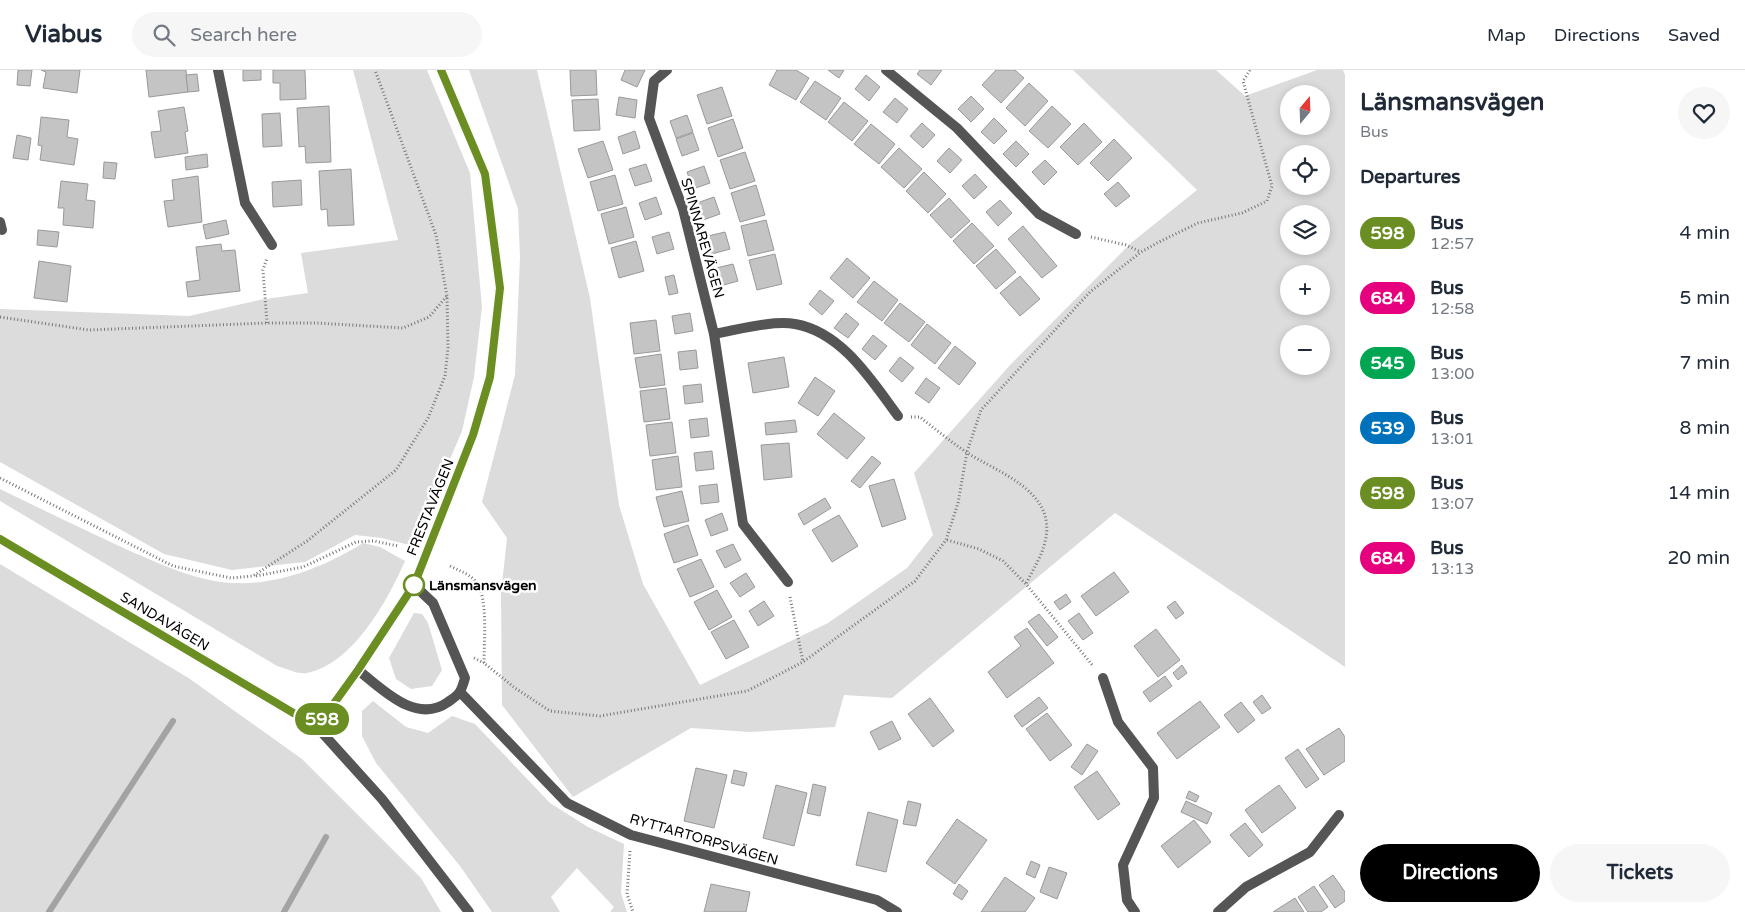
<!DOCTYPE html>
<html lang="en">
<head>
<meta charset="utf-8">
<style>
  body { margin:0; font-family:"Varela Round",sans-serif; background:#f6f6f7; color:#1f2937; height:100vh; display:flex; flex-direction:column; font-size:19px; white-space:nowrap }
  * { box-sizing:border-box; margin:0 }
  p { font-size:16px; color:#747a83 }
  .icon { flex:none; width:28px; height:28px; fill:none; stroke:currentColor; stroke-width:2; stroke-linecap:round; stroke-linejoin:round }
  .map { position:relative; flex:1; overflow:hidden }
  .side { display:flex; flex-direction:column; background:#fff; width:400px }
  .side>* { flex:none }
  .badge { padding:0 10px; border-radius:16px; font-size:18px; line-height:32px }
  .needle { width:32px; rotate:19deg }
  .controls { position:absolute; left:1280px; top:15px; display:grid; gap:10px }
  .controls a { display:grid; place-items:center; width:50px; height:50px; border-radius:50%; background:#fff; box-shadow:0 2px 8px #0003; font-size:25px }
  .map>.badge { position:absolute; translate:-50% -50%; box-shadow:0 0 0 2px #fff }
  h2 { padding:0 15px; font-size:19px; line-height:45px }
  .round { display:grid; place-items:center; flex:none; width:52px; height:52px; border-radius:26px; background:#f6f6f7 }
  .summary { display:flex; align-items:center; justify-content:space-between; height:85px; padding:0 15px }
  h1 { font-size:24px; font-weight:700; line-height:38px }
  .button { display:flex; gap:10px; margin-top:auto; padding:10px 15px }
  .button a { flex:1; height:58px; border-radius:30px; background:#000; color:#fff; font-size:20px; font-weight:700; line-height:58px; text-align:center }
  .button a+a { background:#f6f6f7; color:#1f2937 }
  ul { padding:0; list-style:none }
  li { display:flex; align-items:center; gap:15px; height:65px; padding:0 15px }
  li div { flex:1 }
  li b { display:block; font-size:19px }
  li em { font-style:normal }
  li .badge { min-width:55px; font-weight:700; text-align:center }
  header { display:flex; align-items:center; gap:30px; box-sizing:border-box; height:70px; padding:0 25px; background:#fff; border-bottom:1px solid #e0e1e3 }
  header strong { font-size:24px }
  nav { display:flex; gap:28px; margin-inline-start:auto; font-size:18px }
  .search { width:350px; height:45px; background:#f6f6f7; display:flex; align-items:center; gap:12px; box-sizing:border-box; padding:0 18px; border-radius:28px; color:#747a83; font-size:19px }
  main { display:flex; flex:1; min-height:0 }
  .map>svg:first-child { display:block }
  .green { fill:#dcdcdc; fill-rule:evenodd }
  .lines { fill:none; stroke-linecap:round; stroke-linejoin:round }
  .stream { stroke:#a3a3a3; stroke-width:6 }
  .building { fill:#c4c4c4; stroke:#999 }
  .path { stroke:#777; stroke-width:3; stroke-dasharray:1 2.5; stroke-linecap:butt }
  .minor { stroke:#555; stroke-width:10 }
  .tertiary { stroke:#555; stroke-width:10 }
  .line-casing { stroke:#fff; stroke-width:11 }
  .line { stroke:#6b8e23; stroke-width:8 }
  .stop-dot { fill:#fff; stroke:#6b8e23; stroke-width:2.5 }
  .labels { text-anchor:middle; stroke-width:5; stroke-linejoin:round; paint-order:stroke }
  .street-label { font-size:14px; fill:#000; stroke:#fff }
  .stop-label { font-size:14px; font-weight:bold; fill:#000; stroke:#fff; text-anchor:start }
</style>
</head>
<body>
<header>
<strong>Viabus</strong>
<div class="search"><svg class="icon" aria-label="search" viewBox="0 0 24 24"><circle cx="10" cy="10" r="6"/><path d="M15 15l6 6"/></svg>Search here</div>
<nav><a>Map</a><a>Directions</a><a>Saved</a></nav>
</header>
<main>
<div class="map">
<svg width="1345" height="842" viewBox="0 0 1345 842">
  <rect width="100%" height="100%" fill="#fff"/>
  <g class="green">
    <polygon points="353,0 427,0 470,103 482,237 474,307 462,361 413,476 382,468 355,465 305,492 232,500 164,484 0,392 0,239 189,246 259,230 308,223 301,183 398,170"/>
    <path d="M 469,0 L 537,0 L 590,228 L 619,435 L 643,514 L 700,615 L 828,553 L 907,498 L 933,465 L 914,403 L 1011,294 L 1131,173 L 1197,120 L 1073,0 L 1216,0 L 1245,26 L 1317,0 L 1343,0 L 1345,5 L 1345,597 L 1115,443 L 892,628 L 844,625 L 835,657 L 750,662 L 691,658 L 573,727 L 502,635 L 501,523 L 507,468 L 482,432 L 515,305 L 520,187 L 518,139 ZM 1289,24 L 1321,24 L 1321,56 L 1289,56 ZM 1289,84 L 1321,84 L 1321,116 L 1289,116 ZM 1289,144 L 1321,144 L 1321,176 L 1289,176 ZM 1289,204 L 1321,204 L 1321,236 L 1289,236 ZM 1289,264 L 1321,264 L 1321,296 L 1289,296 Z"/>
    <path d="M 0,419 C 43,440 87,461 130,481 C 163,495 198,512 235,513 C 280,515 326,496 363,473 L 380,477 L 405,491 C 388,530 353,594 307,603 C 299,605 285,598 277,596 L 0,431 Z"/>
    <polygon points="0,494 190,609 302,689 421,808 441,842 0,842"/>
    <polygon points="414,543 422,544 428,553 442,600 432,616 411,619 396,609 389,588"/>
    <polygon points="373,631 406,657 428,663 452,646 475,654 550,733 588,757 624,774 621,823 627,842 610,842 614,837 577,798 551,827 560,842 492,842 460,796 376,693 362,666 362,641"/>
  </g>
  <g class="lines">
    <g class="stream">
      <polyline points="49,842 173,651"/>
      <polyline points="284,842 326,767"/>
    </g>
  </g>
  <g class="building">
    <polygon points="18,0 32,0 30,16 17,15"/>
    <polygon points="41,0 80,0 77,23 43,18 46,2"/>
    <polygon points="146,0 186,0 188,22 149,27"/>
    <polygon points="243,0 261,0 261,10 243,11"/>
    <polygon points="273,0 305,0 306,29 280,30 280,13 273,13"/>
    <polygon points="570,0 596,0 597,25 571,26"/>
    <polygon points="625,0 645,0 637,17 621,10"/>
    <polygon points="777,0 796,0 809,8 796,30 769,15"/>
    <polygon points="828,0 844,0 839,8"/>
    <polygon points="920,0 942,0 931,15 917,4"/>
    <polygon points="996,0 1015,0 1024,8 1001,33 982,15"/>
    <polygon points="197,4 199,21 188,22 186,5"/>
    <polygon points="866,5 880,17 869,31 855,19"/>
    <polygon points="815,11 841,28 826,50 800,32"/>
    <polygon points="1029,13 1048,31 1025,56 1006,38"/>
    <polygon points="722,17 732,46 707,54 697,25"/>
    <polygon points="971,26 984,39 971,52 958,39"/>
    <polygon points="619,27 637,30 635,48 616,45"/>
    <polygon points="895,28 908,39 897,53 883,42"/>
    <polygon points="598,29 600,60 574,61 572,30"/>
    <polygon points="844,32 868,51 852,71 828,52"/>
    <polygon points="329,36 331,92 306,93 305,76 299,77 297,38"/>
    <polygon points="1052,36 1071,54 1048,78 1029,61"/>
    <polygon points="184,37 188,61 185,62 188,83 155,88 151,62 161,61 158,41"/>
    <polygon points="280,43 282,76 263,77 262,44"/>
    <polygon points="687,45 693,62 676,68 670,51"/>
    <polygon points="41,47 69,50 67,67 78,69 74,95 40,90 42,76 38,75"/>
    <polygon points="994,48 1007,61 994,74 981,62"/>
    <polygon points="733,49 743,78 718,87 708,58"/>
    <polygon points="922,53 935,65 923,78 910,66"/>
    <polygon points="1084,53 1102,72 1078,95 1060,77"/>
    <polygon points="871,54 895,74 879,94 854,74"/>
    <polygon points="635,61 640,78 623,84 618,67"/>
    <polygon points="693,63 699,80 682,86 676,69"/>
    <polygon points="17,65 31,68 28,90 13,88"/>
    <polygon points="1114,69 1132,88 1108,111 1090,93"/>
    <polygon points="603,71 613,100 588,108 578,79"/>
    <polygon points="1016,71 1029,84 1016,97 1003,84"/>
    <polygon points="899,78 922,99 904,118 881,97"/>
    <polygon points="949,78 962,90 950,103 937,91"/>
    <polygon points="745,82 755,111 730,119 720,90"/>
    <polygon points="207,84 208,97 186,100 185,87"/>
    <polygon points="1045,90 1057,102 1044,115 1032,102"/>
    <polygon points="104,92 117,93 115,109 103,108"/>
    <polygon points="646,94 652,111 635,116 629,99"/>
    <polygon points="704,96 710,113 693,119 687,102"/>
    <polygon points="351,99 354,155 328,156 327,139 321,140 319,101"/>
    <polygon points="924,102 946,124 928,143 906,121"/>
    <polygon points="975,104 987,117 974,129 962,116"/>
    <polygon points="615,105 623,134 598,141 590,112"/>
    <polygon points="198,106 202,152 168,157 164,131 174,130 172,110"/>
    <polygon points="301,110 302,135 273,137 272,112"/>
    <polygon points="61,111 88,114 86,130 95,131 93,158 63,155 64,138 58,138"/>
    <polygon points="1118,112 1130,126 1116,137 1104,124"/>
    <polygon points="756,115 765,145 740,152 731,123"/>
    <polygon points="656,127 662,144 645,150 639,133"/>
    <polygon points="714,127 720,144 703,150 697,133"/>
    <polygon points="949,128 970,151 951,168 930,145"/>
    <polygon points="1000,130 1012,143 998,156 986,142"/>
    <polygon points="626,137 634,167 609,174 601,144"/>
    <polygon points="226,150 229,164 206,169 203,155"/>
    <polygon points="766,150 774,180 748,186 741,156"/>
    <polygon points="972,153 994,176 974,194 953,171"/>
    <polygon points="1023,156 1057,196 1042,208 1008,169"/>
    <polygon points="38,160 59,162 57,177 37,175"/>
    <polygon points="669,162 674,179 657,184 652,167"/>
    <polygon points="725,162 730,179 712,184 708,166"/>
    <polygon points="636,171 644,201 619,208 611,178"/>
    <polygon points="221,174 222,181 235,180 240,221 188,227 186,212 200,210 196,177"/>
    <polygon points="996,179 1016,202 996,219 976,196"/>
    <polygon points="775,184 782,214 757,220 749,190"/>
    <polygon points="847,188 870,208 853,228 830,208"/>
    <polygon points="39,191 71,196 67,232 34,228"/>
    <polygon points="733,194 738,211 720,216 716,198"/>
    <polygon points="674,205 678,223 669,225 665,207"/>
    <polygon points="1020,206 1040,229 1020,246 1000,223"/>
    <polygon points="874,211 898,230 882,251 857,232"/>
    <polygon points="820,220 834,231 822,245 809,234"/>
    <polygon points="900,233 925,252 909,272 884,253"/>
    <polygon points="690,243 693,261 675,264 672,246"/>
    <polygon points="846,243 859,254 848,268 834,258"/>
    <polygon points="656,250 660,281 634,284 630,253"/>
    <polygon points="927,254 951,273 935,294 911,275"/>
    <polygon points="873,265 887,276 875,290 862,279"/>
    <polygon points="955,276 976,293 959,315 938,298"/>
    <polygon points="696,280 698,298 680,300 678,282"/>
    <polygon points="661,284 665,315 640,318 635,288"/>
    <polygon points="784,287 789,317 753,323 748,293"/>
    <polygon points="900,287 914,298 902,312 889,301"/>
    <polygon points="815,307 835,321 818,346 798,333"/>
    <polygon points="926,308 940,318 929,333 915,323"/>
    <polygon points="701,314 703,332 685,334 683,316"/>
    <polygon points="666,318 670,349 644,352 640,321"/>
    <polygon points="834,343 865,368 847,389 817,364"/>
    <polygon points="707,348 709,366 691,368 689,350"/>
    <polygon points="795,350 797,362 766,365 765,353"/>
    <polygon points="672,352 676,383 650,386 646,355"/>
    <polygon points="789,373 792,407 764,410 761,375"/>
    <polygon points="712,381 714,399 696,401 694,383"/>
    <polygon points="678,386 682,417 656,420 652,390"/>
    <polygon points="872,386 881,393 860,418 851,411"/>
    <polygon points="894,409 906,449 882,457 869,416"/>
    <polygon points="717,414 719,432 701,434 699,416"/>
    <polygon points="682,421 689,451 664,457 656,427"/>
    <polygon points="825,428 831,438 804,455 798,444"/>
    <polygon points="722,443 728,460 711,466 705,450"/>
    <polygon points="839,445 858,476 832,492 812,460"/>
    <polygon points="688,455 698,485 674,493 664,464"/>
    <polygon points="733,474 741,490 725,498 716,481"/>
    <polygon points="701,489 714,517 690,527 677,499"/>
    <polygon points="1114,502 1129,522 1096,546 1081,526"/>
    <polygon points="746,503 755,517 740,527 730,513"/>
    <polygon points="717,520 732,547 709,560 694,532"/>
    <polygon points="1066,524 1071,532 1060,540 1054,532"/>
    <polygon points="764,531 774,546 758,556 749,541"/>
    <polygon points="1175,531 1184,543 1176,549 1167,537"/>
    <polygon points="1079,543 1093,563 1083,570 1068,551"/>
    <polygon points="1039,544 1058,567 1047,576 1028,552"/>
    <polygon points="734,550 749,577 726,589 711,562"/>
    <polygon points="1027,558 1054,593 1007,628 988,602 1021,576 1014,567"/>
    <polygon points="1156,559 1180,590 1158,607 1134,576"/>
    <polygon points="1182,595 1187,603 1178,610 1173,603"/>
    <polygon points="1165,606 1172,616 1150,632 1143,622"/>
    <polygon points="1262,625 1271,638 1262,644 1253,632"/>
    <polygon points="1039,627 1048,638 1022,657 1014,646"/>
    <polygon points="930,628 954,661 933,677 908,644"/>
    <polygon points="1200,631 1220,657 1177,689 1157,663"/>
    <polygon points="1241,632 1255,650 1238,663 1224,645"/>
    <polygon points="1047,643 1072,675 1050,691 1026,659"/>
    <polygon points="892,651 901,669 879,680 870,662"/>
    <polygon points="1339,658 1345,667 1345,691 1324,705 1306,679"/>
    <polygon points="1087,674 1098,681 1082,705 1071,697"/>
    <polygon points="1298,679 1319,709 1306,718 1285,688"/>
    <polygon points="696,698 727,705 714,758 684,751"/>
    <polygon points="734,700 747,703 744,716 731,713"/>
    <polygon points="1097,701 1120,734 1098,750 1074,717"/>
    <polygon points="813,714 826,717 820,746 807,743"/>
    <polygon points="776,715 807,723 794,776 763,768"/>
    <polygon points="1279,715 1296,738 1262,763 1245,740"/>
    <polygon points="1189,721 1199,726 1196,732 1186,728"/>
    <polygon points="908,731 921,734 916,756 903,754"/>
    <polygon points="1186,731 1212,743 1207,754 1181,742"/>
    <polygon points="868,742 898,750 886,802 856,795"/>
    <polygon points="957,749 987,770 955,814 926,793"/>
    <polygon points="1194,750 1211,772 1178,798 1161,776"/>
    <polygon points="1245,753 1263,775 1249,787 1230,765"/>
    <polygon points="1031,791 1040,795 1035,808 1026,804"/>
    <polygon points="1049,797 1067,803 1057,829 1040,822"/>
    <polygon points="1333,805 1345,822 1345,831 1335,838 1319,815"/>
    <polygon points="1005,807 1035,828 1025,842 981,842"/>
    <polygon points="711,814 750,822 746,842 704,842"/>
    <polygon points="959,814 968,821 962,830 953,824"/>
    <polygon points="1314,816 1328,837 1321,842 1308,842 1298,827"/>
    <polygon points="1295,828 1304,842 1273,842"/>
  </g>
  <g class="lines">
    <g class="path">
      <polyline points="1091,167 1126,175 1141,182"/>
      <polyline points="0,247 89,260 267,253 316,253 403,258 429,247 447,226"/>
      <polyline points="267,253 263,200 267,188"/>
      <path d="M 911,347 L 920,347 C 935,359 950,371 966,382 C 998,403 1058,421 1045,472 C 1042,486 1032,501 1026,514"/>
      <polyline points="0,408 173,496 231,508 253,506 307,471 396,400 428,348 445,306 448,278 447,226 436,165 375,0"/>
      <polyline points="947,470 979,479 1003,491 1026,514 1093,596"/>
      <path d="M 450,496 C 460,501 470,504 477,513 C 488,529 484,573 484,593 L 515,618 L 550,641 L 600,646 L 747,621 L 803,592 L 915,511 L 946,470 L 958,433 L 967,382 L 981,340 L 1090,222 L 1141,182 L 1159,172 L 1198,153 L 1242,143 L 1267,131 L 1272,116 L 1243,11 L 1250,0"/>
      <polyline points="256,506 303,497 356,472 374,471 398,476"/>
      <polyline points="790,527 803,592"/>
      <polyline points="474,588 484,593"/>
      <polyline points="630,781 627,824 633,842"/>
    </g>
    <g class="minor">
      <polyline points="218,0 245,133 272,175"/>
      <polyline points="667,0 654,11 649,48 683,139 714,264 743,454 788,512"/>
      <polyline points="886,0 957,58 1039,144 1076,164"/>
      <polyline points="0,152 2,160"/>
      <path d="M 714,264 C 737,260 772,250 795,254 C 842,262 872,311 898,346"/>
      <path d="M 358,600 C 382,619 416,655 448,632 C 460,624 461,622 465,608 L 433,533 L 414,515"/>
      <polyline points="1103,608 1118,652 1153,698 1154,728 1123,795 1127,830 1135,842"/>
      <polyline points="461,623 567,733 631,765 877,830 897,842"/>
      <polyline points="317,657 358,600 414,515 473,365 490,307 500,218 485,104 441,0"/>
      <polyline points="1218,842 1246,817 1310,782 1339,745"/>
    </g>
    <polyline class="tertiary" points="0,469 317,657 382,729 469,842"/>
  </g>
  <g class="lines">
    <g class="line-casing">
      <polyline id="line" points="0,469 317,657 358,600 414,515 473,365 490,307 500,218 485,104 441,0"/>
    </g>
    <use href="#line" class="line"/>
  </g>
  <circle class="stop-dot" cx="414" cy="515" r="10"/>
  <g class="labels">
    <g class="street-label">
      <text transform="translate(703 168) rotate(74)" y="5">SPINNAREVÄGEN</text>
      <text transform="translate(430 437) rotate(-68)" y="5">FRESTAVÄGEN</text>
      <text transform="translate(165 551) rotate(31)" y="5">SANDAVÄGEN</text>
      <text transform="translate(704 769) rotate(16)" y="5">RYTTARTORPSVÄGEN</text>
    </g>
    <g class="stop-label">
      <text x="429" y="520">Länsmansvägen</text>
    </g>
  </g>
</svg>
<div class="controls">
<a><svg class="needle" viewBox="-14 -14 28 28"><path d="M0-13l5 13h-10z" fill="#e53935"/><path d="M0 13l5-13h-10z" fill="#747a83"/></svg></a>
<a><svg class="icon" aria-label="locate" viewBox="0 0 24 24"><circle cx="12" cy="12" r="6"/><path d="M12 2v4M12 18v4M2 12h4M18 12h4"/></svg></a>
<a><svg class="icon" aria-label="layers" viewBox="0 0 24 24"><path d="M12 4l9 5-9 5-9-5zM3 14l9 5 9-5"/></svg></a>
<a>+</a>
<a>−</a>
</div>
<b class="badge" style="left:322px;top:649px;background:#6b8e23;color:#fff">598</b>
</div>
<section class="side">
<div class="summary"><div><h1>Länsmansvägen</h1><p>Bus</p></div><a class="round"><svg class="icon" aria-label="heart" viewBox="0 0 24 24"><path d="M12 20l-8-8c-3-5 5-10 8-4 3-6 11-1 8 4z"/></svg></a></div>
<h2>Departures</h2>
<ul>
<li><span class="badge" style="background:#6b8e23;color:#fff">598</span><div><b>Bus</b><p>12:57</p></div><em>4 min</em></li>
<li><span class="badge" style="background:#e6007e;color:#fff">684</span><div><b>Bus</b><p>12:58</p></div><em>5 min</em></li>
<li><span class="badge" style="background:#00a651;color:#fff">545</span><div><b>Bus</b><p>13:00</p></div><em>7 min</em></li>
<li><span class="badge" style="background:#0072bc;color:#fff">539</span><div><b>Bus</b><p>13:01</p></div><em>8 min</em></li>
<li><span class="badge" style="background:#6b8e23;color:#fff">598</span><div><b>Bus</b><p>13:07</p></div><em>14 min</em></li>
<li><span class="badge" style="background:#e6007e;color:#fff">684</span><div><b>Bus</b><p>13:13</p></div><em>20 min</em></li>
</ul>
<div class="button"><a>Directions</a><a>Tickets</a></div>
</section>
</main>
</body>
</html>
